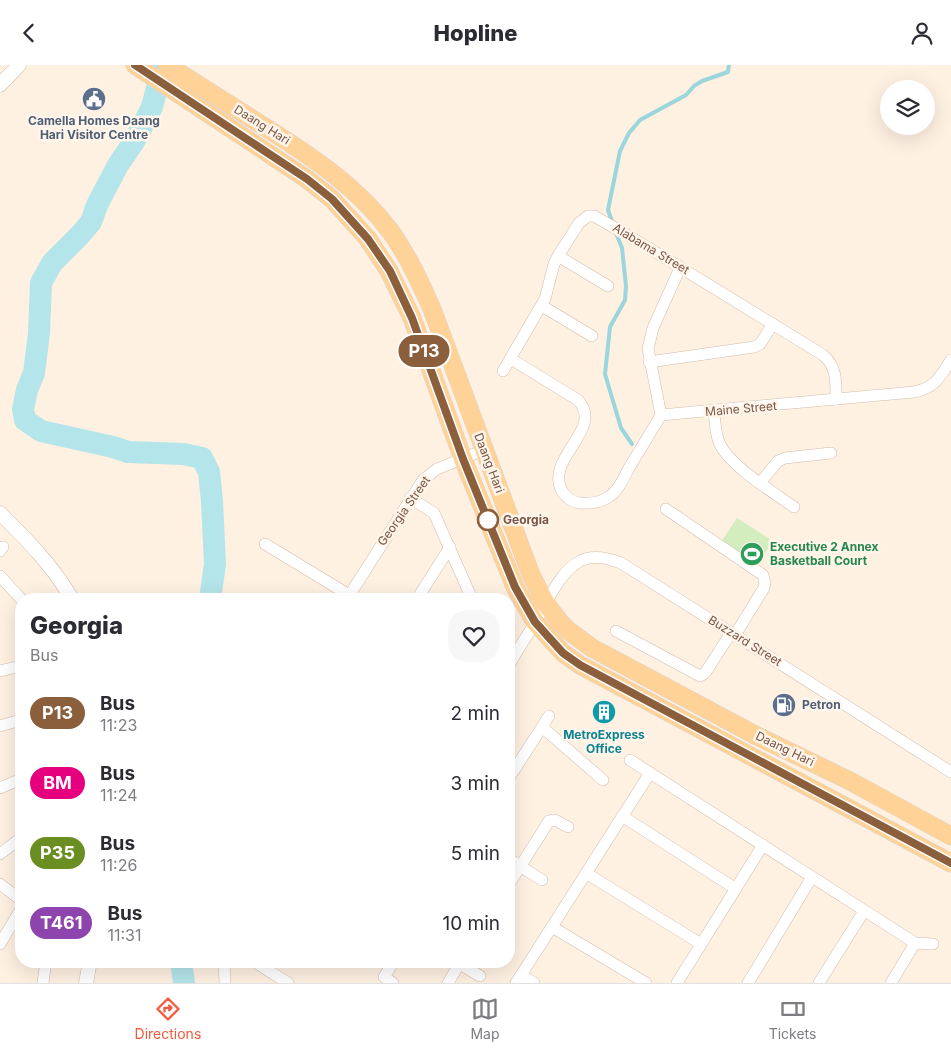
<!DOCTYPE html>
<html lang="en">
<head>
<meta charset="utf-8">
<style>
  body { margin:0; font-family:Inter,sans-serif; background:#f7f7f7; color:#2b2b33; height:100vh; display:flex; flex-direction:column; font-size:19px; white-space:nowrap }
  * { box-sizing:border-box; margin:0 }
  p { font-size:16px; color:#7c7c81 }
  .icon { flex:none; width:28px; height:28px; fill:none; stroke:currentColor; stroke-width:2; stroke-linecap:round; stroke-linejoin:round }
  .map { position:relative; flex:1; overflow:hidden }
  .details { position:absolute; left:15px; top:528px; width:500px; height:375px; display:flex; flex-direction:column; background:#fff; border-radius:20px; box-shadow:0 5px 20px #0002 }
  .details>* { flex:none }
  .badge { padding:0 10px; border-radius:16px; font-size:18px; line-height:32px }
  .controls { position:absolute; left:880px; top:15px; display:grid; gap:10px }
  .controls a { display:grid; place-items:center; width:55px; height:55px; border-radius:50%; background:#fff; box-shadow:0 5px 20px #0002; font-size:25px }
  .map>.badge { position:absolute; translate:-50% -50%; box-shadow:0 0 0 2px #fff }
  .round { display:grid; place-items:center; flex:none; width:52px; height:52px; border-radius:20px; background:#f7f7f7 }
  .headline { display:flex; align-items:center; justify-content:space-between; height:85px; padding:0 15px }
  h1 { font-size:24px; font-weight:800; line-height:38px }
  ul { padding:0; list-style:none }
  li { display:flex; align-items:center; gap:15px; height:70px; padding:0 15px }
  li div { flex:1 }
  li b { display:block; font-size:19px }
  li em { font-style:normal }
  li .badge { min-width:55px; font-weight:700; text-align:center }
  header { display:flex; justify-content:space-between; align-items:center; height:65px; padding:0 15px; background:#fff; font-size:22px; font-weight:800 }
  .menu { display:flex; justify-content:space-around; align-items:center; height:70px; border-top:1px solid #e1e1e2; background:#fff; font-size:14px; color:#7c7c81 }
  .menu a { display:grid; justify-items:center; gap:2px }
  .menu .current { color:#f4593b }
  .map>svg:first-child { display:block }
  .green { fill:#d4edbf }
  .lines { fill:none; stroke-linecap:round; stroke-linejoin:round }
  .stream { stroke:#9ad6dc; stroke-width:4 }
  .river { stroke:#b4e5ea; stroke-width:22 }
  .minor-casing { stroke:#d2baaa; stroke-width:12 }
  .tertiary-casing { stroke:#d2baaa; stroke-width:15 }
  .primary-casing { stroke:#dcd3cf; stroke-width:19 }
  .minor { stroke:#fff; stroke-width:11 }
  .tertiary { stroke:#fff; stroke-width:14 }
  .primary { stroke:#ffd298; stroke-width:18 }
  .line-casing { stroke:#fff; stroke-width:11 }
  .line { stroke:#8b5e3c; stroke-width:8 }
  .stop-dot { fill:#fff; stroke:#8b5e3c; stroke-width:2.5 }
  .labels { text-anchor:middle; stroke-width:5; stroke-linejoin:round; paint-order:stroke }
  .service-label { font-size:12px; font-weight:bold; fill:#4e5e75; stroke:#fff5ea }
  .street-label { font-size:12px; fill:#785546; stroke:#fff5ea }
  .stop-label { font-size:12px; font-weight:bold; fill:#785546; stroke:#fff5ea; text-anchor:start }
  .leisure-label { font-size:12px; font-weight:bold; fill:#27864d; stroke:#fff5ea; text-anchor:start }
  .culture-label { font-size:12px; font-weight:bold; fill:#0d838f; stroke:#fff5ea }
</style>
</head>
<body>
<header><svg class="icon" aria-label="back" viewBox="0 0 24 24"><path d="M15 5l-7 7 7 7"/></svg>Hopline<svg class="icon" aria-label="person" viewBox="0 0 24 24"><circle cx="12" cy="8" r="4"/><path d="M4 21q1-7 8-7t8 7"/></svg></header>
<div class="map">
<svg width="951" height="918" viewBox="0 0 951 918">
  <rect width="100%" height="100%" fill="#fef1e2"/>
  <polygon class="green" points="737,453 773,476 756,501 721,477"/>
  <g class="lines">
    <g class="stream">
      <polyline points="613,159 608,145 620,86 629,68 640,55 686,30 694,21 702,16 728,7 729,0"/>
      <polyline points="616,168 622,183 626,221 625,235 610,262 605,309 621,363 632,379"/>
    </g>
    <g class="river">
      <polyline points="163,0 152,42 135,75 118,100 97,140 91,157 80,170 52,198 41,218 39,268 34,308 27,325 23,344 25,355 41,366 113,382 128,387 184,389 202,393 209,407 212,436 215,499 210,534"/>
      <polyline points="181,896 184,918"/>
    </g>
    <g class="minor-casing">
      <g id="minor">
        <polyline points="558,191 608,221"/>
        <polyline points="542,241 592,271"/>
        <path d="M 511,294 L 578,335 C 605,365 544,393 562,426 C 566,433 573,437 580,438 C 590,439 602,437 610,431 C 619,425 624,412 629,403 C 640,385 650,368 661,350"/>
        <polyline points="649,297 754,282 760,279 773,259"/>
        <path d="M 503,306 L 545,234 L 554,199 L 558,191 L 579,158 L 588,151 L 594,151 L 634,174 L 823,290 C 837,301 836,318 836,334"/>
        <path d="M 714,346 C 715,356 715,367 719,377 C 728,400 773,427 794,442"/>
        <path d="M 661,350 L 914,327 C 935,323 940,312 951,295"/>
        <polyline points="661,350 648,284 653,263 680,203"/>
        <polyline points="760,418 778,396 785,393 831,388"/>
        <polyline points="410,433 434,448 472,534"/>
        <polyline points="666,444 763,510 765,518 764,523 735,570"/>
        <polyline points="265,479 349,530"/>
        <polyline points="0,486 3,482"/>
        <polyline points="0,511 21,534"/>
        <polyline points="347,534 423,415 437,404 484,385"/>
        <polyline points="417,534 450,482"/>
        <polyline points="616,566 700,611 705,608 731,568"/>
        <path d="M 509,600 C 517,586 526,572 535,558 C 546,539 560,506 580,496 C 593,489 608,493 621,498 L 951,707"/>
        <polyline points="0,606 21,601"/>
        <polyline points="0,661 21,655"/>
        <polyline points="542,662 603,715"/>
        <polyline points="630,695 915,878 933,879"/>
        <polyline points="509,713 549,651"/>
        <polyline points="0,723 21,714"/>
        <polyline points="622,751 736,824"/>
        <polyline points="0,789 21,773"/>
        <polyline points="509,794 542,815"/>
        <polyline points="586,808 701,879"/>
        <polyline points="0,819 21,835"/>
        <polyline points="509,819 549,756 555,755 568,762"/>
        <polyline points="552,862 646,918"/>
        <polyline points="0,879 21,844"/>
        <polyline points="224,896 225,918"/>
        <polyline points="253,896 288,918"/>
        <polyline points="460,899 480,911"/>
        <polyline points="521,910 534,918"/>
        <polyline points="43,918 46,896"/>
        <polyline points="393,918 384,912 394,896"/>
        <polyline points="448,918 461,896"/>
        <polyline points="516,918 650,708"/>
        <polyline points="677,918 763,780"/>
        <polyline points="748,918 812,812"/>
        <polyline points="819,918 864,846"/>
        <polyline points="891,918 915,878"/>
      </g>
    </g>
    <g class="tertiary-casing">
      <g id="tertiary">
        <polyline points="0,20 19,0"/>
        <path d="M 0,448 C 27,475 53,501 72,534"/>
        <polyline points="86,918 90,896"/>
      </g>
    </g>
    <g class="primary-casing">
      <g id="primary">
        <polyline points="135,0 307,114 332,134 368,174 389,206 412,253 463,394 515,522 535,557 563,588 580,600 951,798"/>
        <path d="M 167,0 C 198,20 229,39 260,59 C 308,89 357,121 391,167 C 408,191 420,217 432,244 L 531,510 L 546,539 L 560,557 L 569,566 L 592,583 L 757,671 L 850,716 L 951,771"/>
      </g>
    </g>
    <use href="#minor" class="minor"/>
    <use href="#tertiary" class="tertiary"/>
    <use href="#primary" class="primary"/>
  </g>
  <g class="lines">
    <g class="line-casing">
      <polyline id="line" points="135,0 307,114 332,134 368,174 390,206 412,253 463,394 515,522 535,557 563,588 580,600 951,798"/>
    </g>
    <use href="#line" class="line"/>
  </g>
  <defs>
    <g id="civic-disc" transform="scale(1.25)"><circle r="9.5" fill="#5c6f8a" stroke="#fff5ea"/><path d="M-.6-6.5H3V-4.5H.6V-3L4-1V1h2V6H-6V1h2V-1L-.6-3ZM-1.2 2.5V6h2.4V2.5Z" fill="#fff"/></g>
    <g id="stadium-disc" transform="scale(1.25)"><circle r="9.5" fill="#2e9e5b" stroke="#fff5ea"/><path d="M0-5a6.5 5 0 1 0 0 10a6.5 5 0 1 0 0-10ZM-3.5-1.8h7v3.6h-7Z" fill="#fff"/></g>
    <g id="fuel-disc" transform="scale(1.25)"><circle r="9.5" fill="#5c6f8a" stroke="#fff5ea"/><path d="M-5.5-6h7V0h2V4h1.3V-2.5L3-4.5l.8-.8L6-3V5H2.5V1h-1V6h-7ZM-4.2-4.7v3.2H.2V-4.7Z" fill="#fff"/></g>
    <g id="building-disc" transform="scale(1.25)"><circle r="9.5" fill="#0f9aa8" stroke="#fff5ea"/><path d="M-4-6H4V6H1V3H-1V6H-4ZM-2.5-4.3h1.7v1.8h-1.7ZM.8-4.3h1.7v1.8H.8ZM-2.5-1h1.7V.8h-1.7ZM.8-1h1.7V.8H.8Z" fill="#fff"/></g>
  </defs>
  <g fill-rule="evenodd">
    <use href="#civic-disc" x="94" y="34"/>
    <use href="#stadium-disc" x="752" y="489"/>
    <use href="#fuel-disc" x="784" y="640"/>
    <use href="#building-disc" x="604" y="647"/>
  </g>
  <circle class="stop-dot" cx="488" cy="455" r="10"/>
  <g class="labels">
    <g class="service-label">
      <text x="94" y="60">Camella Homes Daang<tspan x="94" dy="14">Hari Visitor Centre</tspan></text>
      <text x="802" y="644" text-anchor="start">Petron</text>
    </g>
    <g class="street-label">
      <text transform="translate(262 60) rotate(32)" y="4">Daang Hari</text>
      <text transform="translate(651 184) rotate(31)" y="4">Alabama Street</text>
      <text transform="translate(741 344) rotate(-5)" y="4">Maine Street</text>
      <text transform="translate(489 398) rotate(69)" y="4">Daang Hari</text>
      <text transform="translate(404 446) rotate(-55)" y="4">Georgia Street</text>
      <text transform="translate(745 576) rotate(32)" y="4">Buzzard Street</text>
      <text transform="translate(785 684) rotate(26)" y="4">Daang Hari</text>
    </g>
    <g class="stop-label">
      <text x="503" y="459">Georgia</text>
    </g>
    <g class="leisure-label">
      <text x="770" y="486">Executive 2 Annex<tspan x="770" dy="14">Basketball Court</tspan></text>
    </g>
    <g class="culture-label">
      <text x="604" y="674">MetroExpress<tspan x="604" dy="14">Office</tspan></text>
    </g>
  </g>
</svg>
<div class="controls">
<a><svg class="icon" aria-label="layers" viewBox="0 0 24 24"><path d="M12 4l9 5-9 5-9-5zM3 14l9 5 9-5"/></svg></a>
</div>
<b class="badge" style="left:424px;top:286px;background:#8b5e3c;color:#fff">P13</b>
<section class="details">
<div class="headline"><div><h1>Georgia</h1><p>Bus</p></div><a class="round"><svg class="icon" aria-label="heart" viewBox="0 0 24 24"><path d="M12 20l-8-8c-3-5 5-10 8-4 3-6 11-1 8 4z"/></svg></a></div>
<ul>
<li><span class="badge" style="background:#8b5e3c;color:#fff">P13</span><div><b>Bus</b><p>11:23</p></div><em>2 min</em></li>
<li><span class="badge" style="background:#e6007e;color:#fff">BM</span><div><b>Bus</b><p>11:24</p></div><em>3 min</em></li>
<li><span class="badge" style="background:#6b8e23;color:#fff">P35</span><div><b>Bus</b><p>11:26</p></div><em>5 min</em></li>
<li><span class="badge" style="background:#8e44ad;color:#fff">T461</span><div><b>Bus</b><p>11:31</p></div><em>10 min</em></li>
</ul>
</section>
</div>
<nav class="menu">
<a class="current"><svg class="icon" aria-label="directions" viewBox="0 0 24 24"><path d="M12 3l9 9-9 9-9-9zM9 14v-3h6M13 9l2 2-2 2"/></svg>Directions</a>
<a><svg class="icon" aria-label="map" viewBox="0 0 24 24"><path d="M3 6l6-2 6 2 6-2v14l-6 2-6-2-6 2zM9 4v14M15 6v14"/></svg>Map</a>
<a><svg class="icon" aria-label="tickets" viewBox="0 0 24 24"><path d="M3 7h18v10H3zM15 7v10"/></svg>Tickets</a>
</nav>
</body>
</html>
